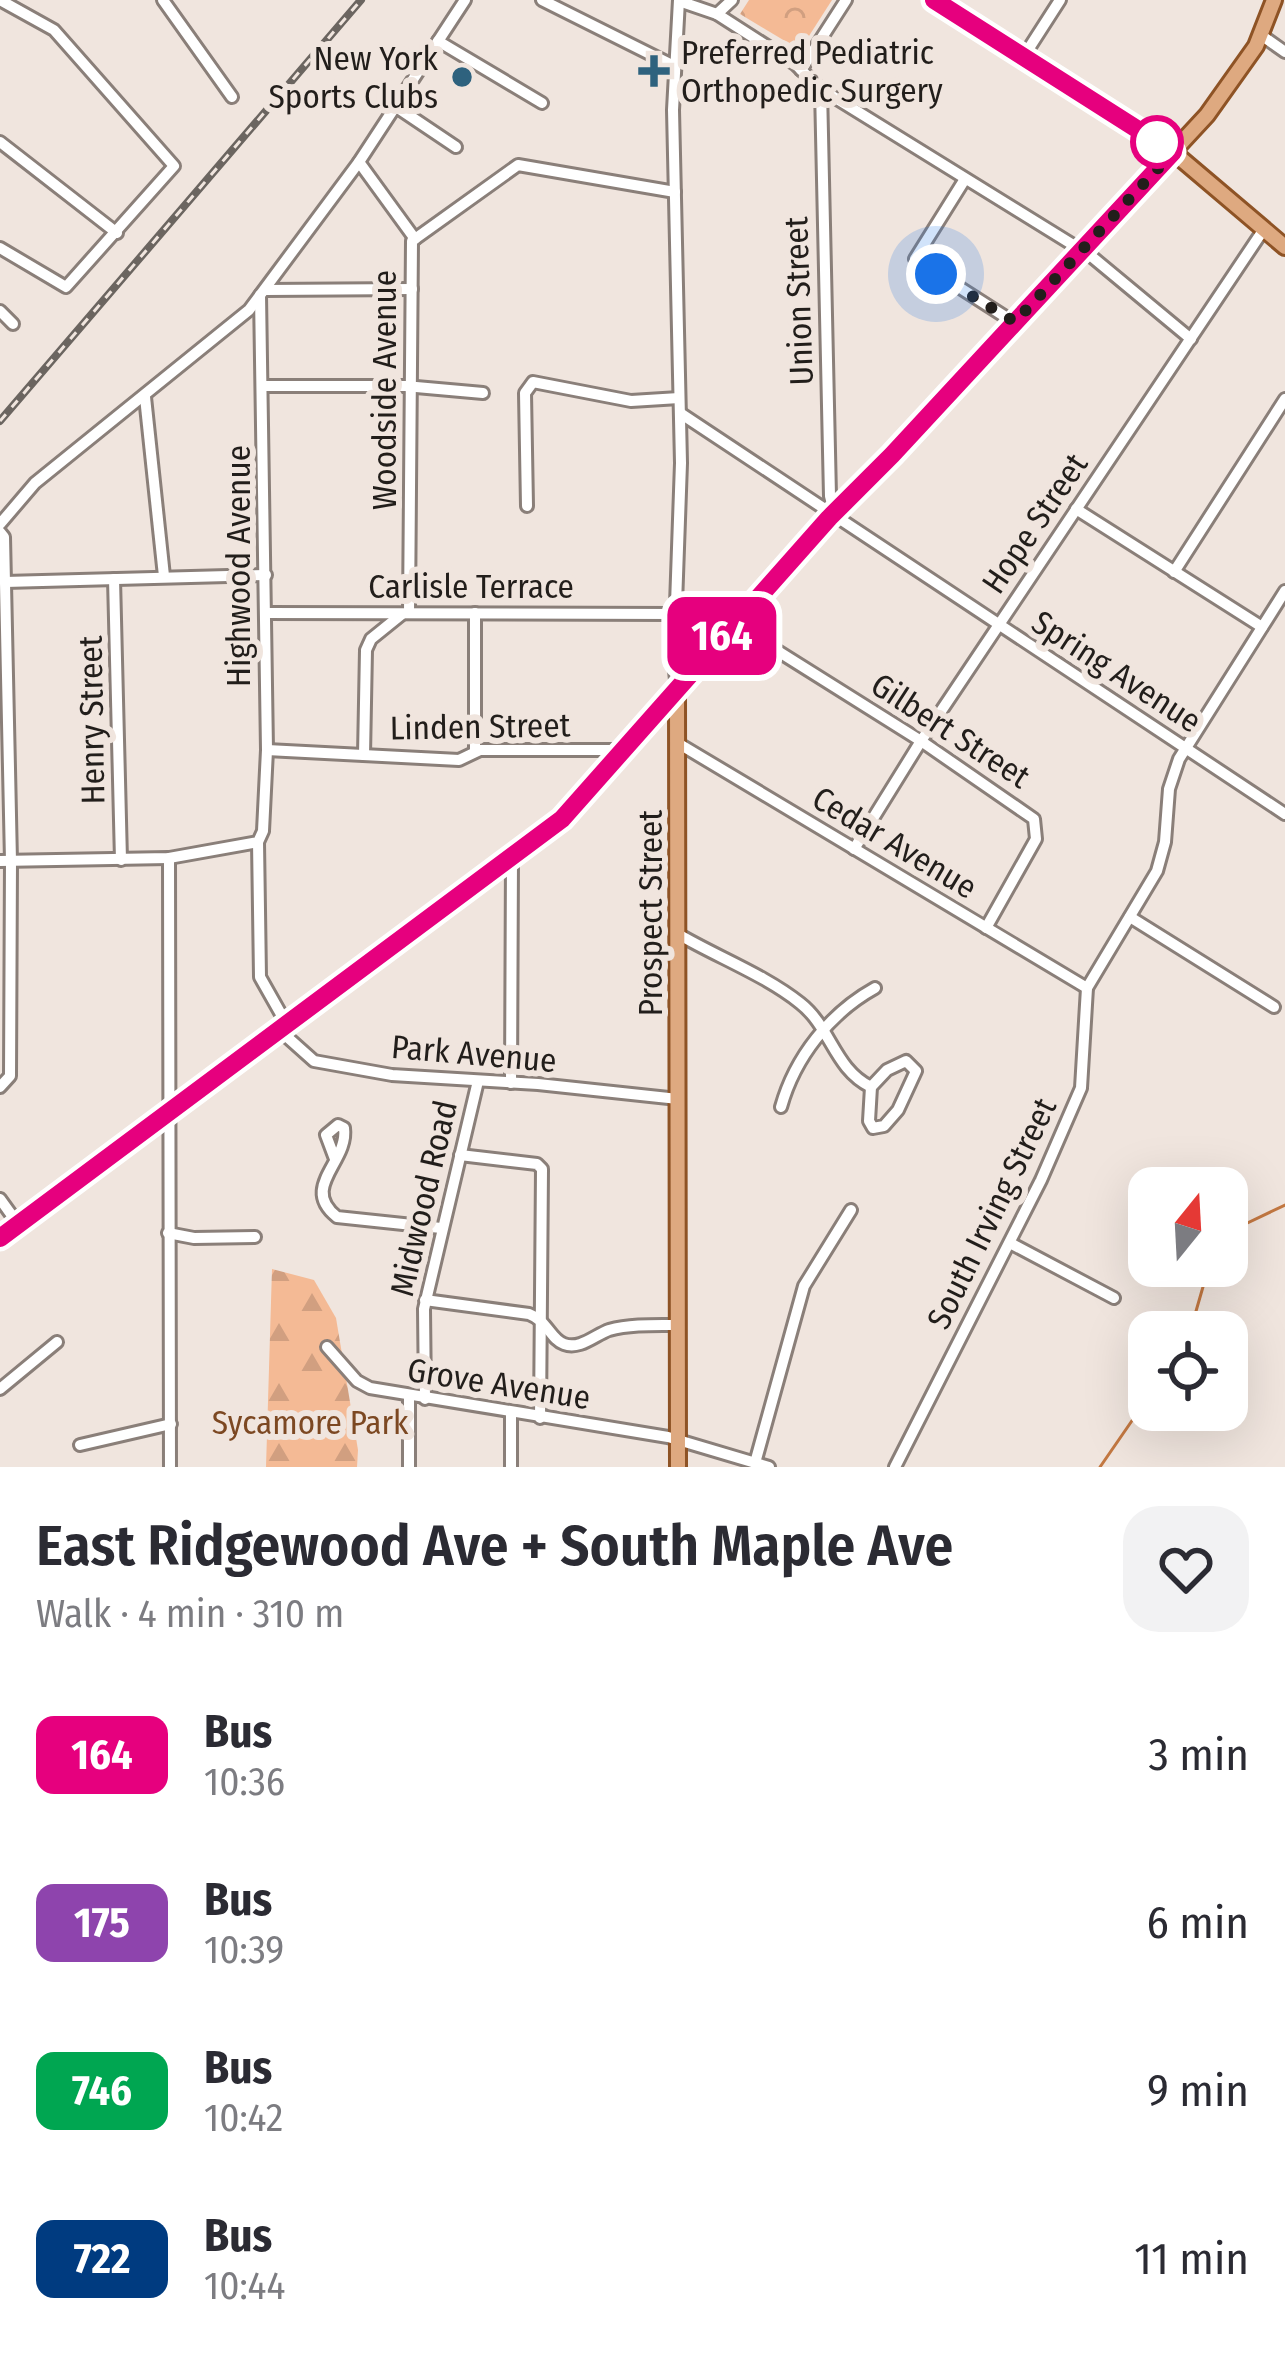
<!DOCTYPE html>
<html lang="en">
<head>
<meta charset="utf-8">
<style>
  body { margin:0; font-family:"Fira Sans Condensed",sans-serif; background:#f2f2f3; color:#2b2b33; height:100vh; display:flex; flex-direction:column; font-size:45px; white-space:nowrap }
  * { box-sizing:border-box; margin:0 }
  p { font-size:39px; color:#7c7c81 }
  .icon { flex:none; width:66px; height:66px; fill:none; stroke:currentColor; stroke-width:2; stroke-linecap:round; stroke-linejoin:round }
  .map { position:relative; height:1467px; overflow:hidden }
  .drawer { display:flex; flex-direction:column; background:#fff; flex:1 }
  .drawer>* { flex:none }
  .badge { padding:0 24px; border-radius:18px; font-size:42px; line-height:78px }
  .needle { width:78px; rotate:18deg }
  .buttons { position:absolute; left:1128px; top:1167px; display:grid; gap:24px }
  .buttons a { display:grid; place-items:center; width:120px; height:120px; border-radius:24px; background:#fff; box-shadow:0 12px 48px #0002; font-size:60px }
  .you { position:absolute; width:60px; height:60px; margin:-30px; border:9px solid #fff; border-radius:50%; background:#1a73e8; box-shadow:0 0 0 18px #1a73e833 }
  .map>.badge { position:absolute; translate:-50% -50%; box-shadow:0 0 0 6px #fff }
  .round { display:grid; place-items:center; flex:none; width:126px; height:126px; border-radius:36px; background:#f2f2f3 }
  .summary { display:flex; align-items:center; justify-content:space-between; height:204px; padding:0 36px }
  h1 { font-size:57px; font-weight:600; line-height:90px }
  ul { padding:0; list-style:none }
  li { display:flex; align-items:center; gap:36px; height:168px; padding:0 36px }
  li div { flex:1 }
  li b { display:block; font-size:45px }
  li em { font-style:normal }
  li .badge { min-width:132px; font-weight:700; text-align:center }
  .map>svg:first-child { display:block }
  .forest { fill:url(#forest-firs) }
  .park { fill:url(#park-crowns) }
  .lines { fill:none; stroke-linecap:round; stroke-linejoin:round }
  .stream { stroke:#c37842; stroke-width:3 }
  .minor-casing { stroke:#8a7f79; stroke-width:16 }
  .major-casing { stroke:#8e5325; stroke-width:20 }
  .minor { stroke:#fff; stroke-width:10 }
  .major { stroke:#dea980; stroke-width:14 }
  .rail-casing { stroke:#6b6560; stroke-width:8 }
  .rail { stroke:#f0e5de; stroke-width:3; stroke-dasharray:9; stroke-linecap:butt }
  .line-casing { stroke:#fff; stroke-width:27 }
  .line { stroke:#e6007e; stroke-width:18 }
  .walk { stroke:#221e1b; stroke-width:12; stroke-dasharray:0 21.6 }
  .poi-dot { fill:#2e627e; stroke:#f0e5de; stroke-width:4.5 }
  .stop-dot { fill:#fff; stroke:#e6007e; stroke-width:6 }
  .labels { text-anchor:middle; stroke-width:12; stroke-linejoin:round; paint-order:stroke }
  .poi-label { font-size:33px; fill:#221e1b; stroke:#f0e5de; text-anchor:start }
  .street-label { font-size:33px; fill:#221e1b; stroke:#f0e5de }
  .park-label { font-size:33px; fill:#7c4822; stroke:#f0e5de }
</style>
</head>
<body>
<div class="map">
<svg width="1285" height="1467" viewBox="0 0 1285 1467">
  <defs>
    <pattern id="forest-firs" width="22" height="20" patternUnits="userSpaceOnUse" patternTransform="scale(3)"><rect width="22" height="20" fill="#f4ba95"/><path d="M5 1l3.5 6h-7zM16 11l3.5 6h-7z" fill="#d19f80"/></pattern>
    <pattern id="park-crowns" width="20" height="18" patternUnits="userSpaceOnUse" patternTransform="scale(3)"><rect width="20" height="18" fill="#f4ba95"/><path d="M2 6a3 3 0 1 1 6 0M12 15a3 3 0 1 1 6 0" fill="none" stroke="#d19f80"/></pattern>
  </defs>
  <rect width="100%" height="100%" fill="#f0e5de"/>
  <polygon class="forest" points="272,1269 314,1280 336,1318 358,1450 357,1467 266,1467"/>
  <polygon class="park" points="749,0 832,0 800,50 740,14"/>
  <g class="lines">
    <g class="stream">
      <polyline points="1227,1237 1239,1227 1285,1205"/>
      <polyline points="1190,1332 1209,1266"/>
      <polyline points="1100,1467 1149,1396"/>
    </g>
    <g class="minor-casing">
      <g id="minor">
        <polyline points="0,0 54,30 174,166 66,287 0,248"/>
        <polyline points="163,0 232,97"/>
        <polyline points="542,0 674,66"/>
        <polyline points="934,0 1173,152"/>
        <polyline points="679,1 717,14 795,64 821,89 1091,256 1191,339"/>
        <polyline points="717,14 732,0"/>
        <polyline points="1261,35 1285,52"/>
        <polyline points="438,41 542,103"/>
        <polyline points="1024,56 1060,0"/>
        <polyline points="801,70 846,0"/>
        <polyline points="821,89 830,496 834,512"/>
        <polyline points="395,106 456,147"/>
        <polyline points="0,142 117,233"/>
        <polyline points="359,162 415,239"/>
        <polyline points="965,179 915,259 1015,323"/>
        <polyline points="265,290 412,289"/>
        <polyline points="0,311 13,324"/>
        <polyline points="265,386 405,386 483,393"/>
        <polyline points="145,397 164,576"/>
        <polyline points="680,413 1285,814"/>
        <polyline points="527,506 525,393 533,382 631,401 679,398"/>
        <polyline points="1076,509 1262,627"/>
        <polyline points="0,524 35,483 249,310 359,162 465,0"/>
        <polyline points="0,532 4,537 11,861 10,1076 0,1087"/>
        <polyline points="1174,572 1285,399"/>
        <polyline points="114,579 121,860"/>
        <polyline points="5,582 266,575"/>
        <polyline points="409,612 412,241 518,165 675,192"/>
        <polyline points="265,613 676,614"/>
        <polyline points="475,613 475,751"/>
        <polyline points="733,623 921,741 1034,819 1036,839 986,928"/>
        <polyline points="677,690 674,661 681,463 673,110 679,0"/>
        <polyline points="676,742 1087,988"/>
        <polyline points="267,750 459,760 480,750 623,750"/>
        <polyline points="364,755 366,650 371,639 402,614"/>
        <polyline points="258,842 260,977 286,1023"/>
        <polyline points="854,849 921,741 1264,229"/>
        <polyline points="169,858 170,1467"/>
        <polyline points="0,861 169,858 258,842 263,831 267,750 260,295"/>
        <polyline points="1130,917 1274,1007"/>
        <path d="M 678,934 C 717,957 765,975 800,1003 C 831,1027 834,1069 871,1087"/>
        <polyline points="282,1026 286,1036 314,1061 392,1075 538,1084 678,1099"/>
        <polygon points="906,1061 916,1071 898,1110 884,1126 873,1128 869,1121 871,1087 887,1070"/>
        <polyline points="511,1083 512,857"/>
        <path d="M 781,1107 C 795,1057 830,1013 875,988"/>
        <polyline points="460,1155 537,1164 542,1169 540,1418"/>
        <path d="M 335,1159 L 326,1135 L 338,1125 L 344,1128 C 349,1162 299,1187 337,1217 L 441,1228"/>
        <polyline points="0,1199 18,1224"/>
        <polyline points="168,1233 194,1238 255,1237"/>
        <polyline points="1010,1243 1114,1298"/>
        <path d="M 425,1300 L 529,1314 C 548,1321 550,1339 564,1344 C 580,1350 595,1335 609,1330 C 630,1324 655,1325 677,1325"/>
        <polyline points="327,1347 357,1381 370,1388 668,1437 769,1467"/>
        <polyline points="0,1389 57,1342"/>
        <polyline points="409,1396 409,1467"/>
        <polyline points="425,1399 424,1309 478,1081"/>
        <polyline points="511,1413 511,1467"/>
        <polyline points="80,1445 171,1424"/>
        <polyline points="755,1463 804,1286 851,1210"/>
        <polyline points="895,1467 1041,1180 1081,1088 1087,988 1157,871 1165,842 1169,789 1179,759 1285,591"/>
      </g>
    </g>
    <g class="major-casing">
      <g id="major">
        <polyline points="1173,152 1285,247"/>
        <polyline points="677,690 678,1467"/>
        <polyline points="0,1238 563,819 834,512 892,455 1207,115 1256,46 1274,0"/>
      </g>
    </g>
    <use href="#minor" class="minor"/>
    <use href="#major" class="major"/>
    <g class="rail-casing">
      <polyline id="rail" points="0,421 361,0"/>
    </g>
    <use href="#rail" class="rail"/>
  </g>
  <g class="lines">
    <g class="line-casing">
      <polyline id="line" points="0,1238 562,819 829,518 892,455 1173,152 934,0"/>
    </g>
    <use href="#line" class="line"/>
    <polyline class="walk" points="936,274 1015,322 1173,152 1157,142"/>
  </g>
  <g class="poi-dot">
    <path d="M648 53h12v12h12v12h-12v12h-12v-12h-12v-12h12z"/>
    <circle cx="462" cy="77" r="12"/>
  </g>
  <circle class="stop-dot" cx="1157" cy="142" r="24"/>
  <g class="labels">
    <g class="poi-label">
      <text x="681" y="64">Preferred Pediatric<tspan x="681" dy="38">Orthopedic Surgery</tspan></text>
      <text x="438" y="70" text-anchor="end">New York<tspan x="438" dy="38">Sports Clubs</tspan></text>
    </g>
    <g class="street-label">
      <text transform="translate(798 301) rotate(-92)" y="12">Union Street</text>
      <text transform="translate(384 390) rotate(-90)" y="12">Woodside Avenue</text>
      <text transform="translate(1034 523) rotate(-56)" y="12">Hope Street</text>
      <text transform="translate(238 566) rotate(-90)" y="12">Highwood Avenue</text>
      <text x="471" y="598">Carlisle Terrace</text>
      <text transform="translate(1117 671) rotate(33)" y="12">Spring Avenue</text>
      <text transform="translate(91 720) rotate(-91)" y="12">Henry Street</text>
      <text transform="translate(480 726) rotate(-1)" y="12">Linden Street</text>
      <text transform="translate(951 730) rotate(33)" y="12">Gilbert Street</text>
      <text transform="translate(895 842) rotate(31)" y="12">Cedar Avenue</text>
      <text transform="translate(650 913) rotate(-90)" y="12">Prospect Street</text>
      <text transform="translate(474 1053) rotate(5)" y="12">Park Avenue</text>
      <text transform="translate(423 1198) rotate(-77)" y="12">Midwood Road</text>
      <text transform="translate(991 1213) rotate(-64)" y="12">South Irving Street</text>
      <text transform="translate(499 1383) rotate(9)" y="12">Grove Avenue</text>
    </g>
    <g class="park-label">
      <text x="310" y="1434">Sycamore Park</text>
    </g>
  </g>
</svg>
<div class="buttons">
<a><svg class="needle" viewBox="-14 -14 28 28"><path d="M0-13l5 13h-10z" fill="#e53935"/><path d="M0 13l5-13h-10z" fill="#7c7c81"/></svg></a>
<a><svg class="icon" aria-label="locate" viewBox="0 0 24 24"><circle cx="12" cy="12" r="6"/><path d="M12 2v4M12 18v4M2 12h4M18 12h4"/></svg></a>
</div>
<div class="you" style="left:936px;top:274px"></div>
<b class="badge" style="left:722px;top:636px;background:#e6007e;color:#fff">164</b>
</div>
<section class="drawer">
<div class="summary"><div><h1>East Ridgewood Ave + South Maple Ave</h1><p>Walk · 4 min · 310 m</p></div><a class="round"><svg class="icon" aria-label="heart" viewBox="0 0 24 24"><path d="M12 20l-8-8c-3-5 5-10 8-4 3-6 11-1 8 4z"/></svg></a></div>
<ul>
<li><span class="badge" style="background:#e6007e;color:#fff">164</span><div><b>Bus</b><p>10:36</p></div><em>3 min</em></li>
<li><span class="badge" style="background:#8e44ad;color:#fff">175</span><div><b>Bus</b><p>10:39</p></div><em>6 min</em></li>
<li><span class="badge" style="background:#00a651;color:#fff">746</span><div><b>Bus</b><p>10:42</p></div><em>9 min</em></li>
<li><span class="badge" style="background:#003b80;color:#fff">722</span><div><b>Bus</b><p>10:44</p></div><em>11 min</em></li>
</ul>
</section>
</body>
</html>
